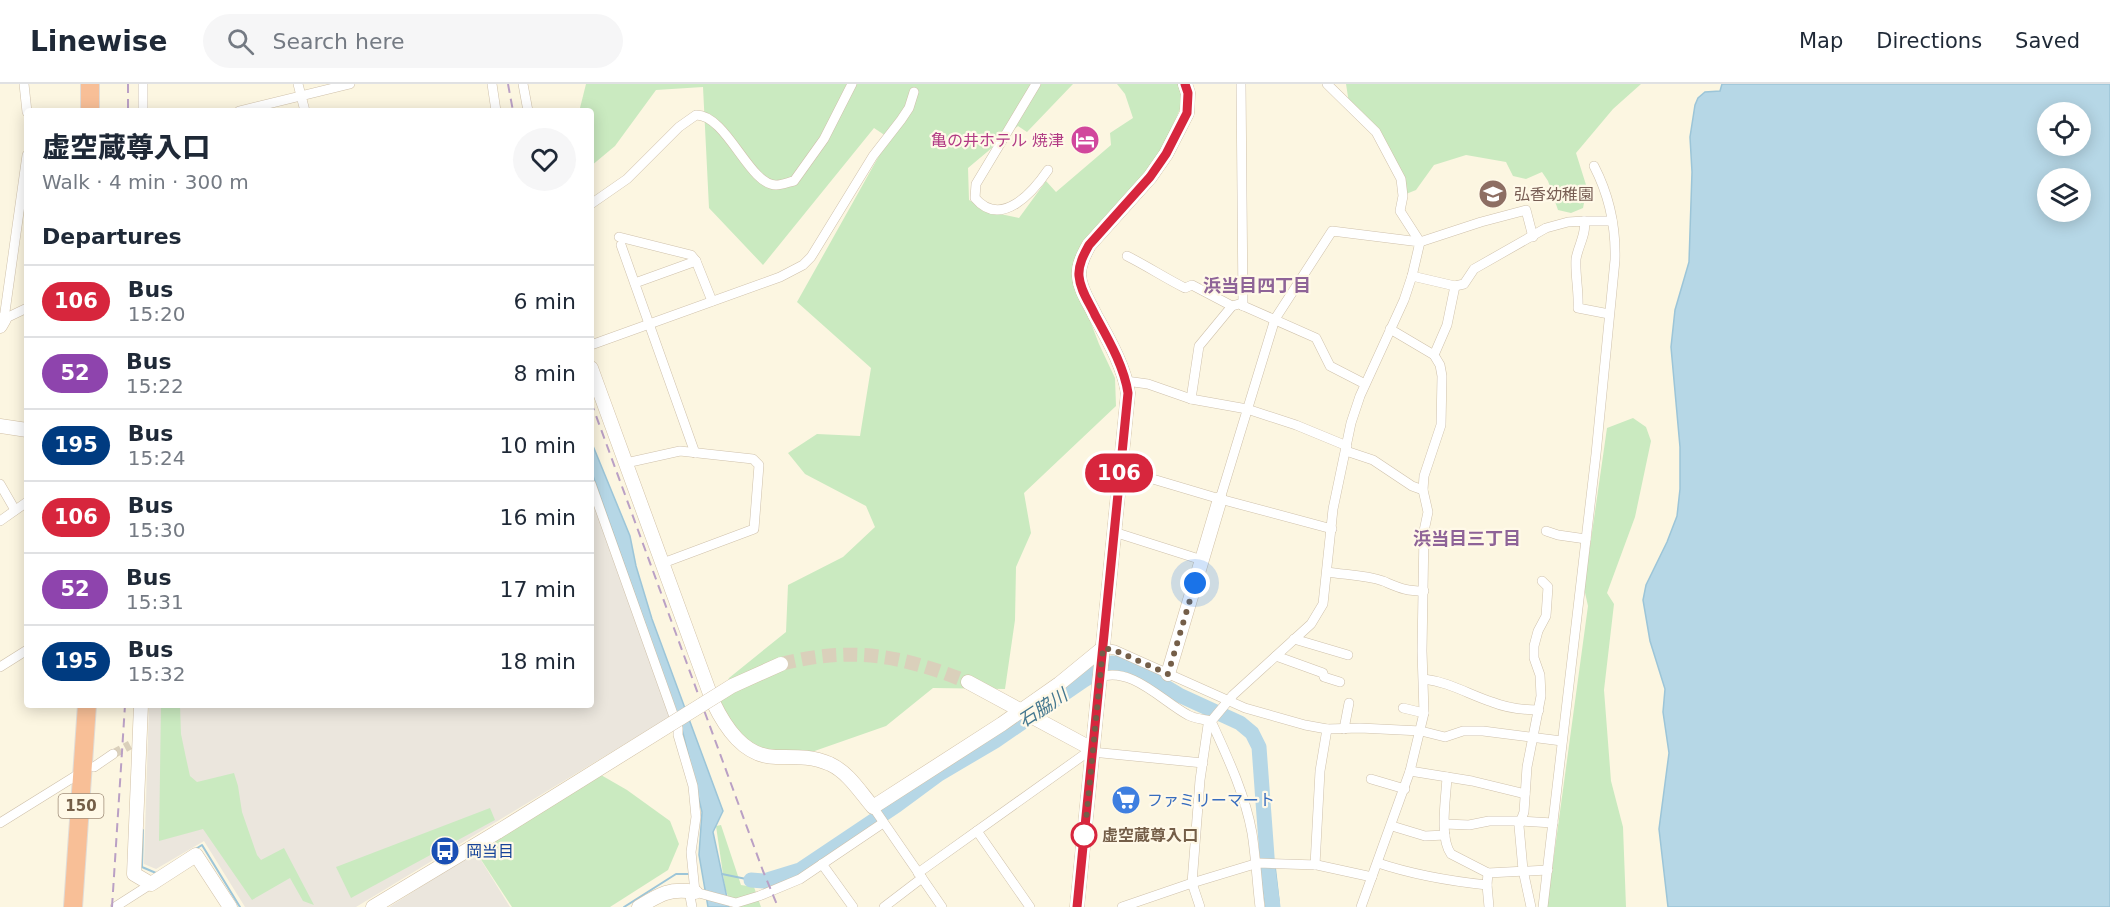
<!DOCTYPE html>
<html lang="en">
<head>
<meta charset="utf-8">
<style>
  body { margin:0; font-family:"DejaVu Sans","Noto Sans JP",sans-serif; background:#f6f6f7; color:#1f2937; height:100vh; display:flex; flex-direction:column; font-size:22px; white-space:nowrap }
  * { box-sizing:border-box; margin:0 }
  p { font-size:20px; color:#747a83 }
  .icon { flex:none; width:33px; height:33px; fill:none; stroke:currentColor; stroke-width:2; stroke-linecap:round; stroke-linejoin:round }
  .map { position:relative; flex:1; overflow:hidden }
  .sheet { position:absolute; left:24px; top:24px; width:570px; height:600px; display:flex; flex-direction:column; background:#fff; border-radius:6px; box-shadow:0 3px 15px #0003 }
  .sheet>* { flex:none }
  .badge { padding:0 12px; border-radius:20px; font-size:21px; line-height:39px }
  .fabs { position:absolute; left:2037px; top:18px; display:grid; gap:12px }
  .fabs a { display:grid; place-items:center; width:54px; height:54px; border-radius:50%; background:#fff; box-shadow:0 3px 15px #0003; font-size:30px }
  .you { position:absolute; width:30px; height:30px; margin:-15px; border:4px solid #fff; border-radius:50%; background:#1a73e8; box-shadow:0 0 0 9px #1a73e833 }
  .map>.badge { position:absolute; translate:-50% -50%; box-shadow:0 0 0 3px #fff }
  h2 { padding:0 18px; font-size:22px; line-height:54px }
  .round { display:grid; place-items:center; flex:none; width:63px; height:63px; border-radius:32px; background:#f6f6f7 }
  .summary { display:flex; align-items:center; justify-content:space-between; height:102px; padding:0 18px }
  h1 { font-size:28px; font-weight:800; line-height:45px }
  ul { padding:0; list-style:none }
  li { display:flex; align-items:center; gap:18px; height:72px; padding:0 18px; border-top:2px solid #e0e1e3 }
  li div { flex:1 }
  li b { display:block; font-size:22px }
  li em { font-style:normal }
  li .badge { min-width:66px; font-weight:700; text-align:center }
  header { display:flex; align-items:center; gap:36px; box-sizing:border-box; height:84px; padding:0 30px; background:#fff; border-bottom:2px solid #e0e1e3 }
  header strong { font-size:28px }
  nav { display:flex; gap:33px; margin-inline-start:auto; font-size:21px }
  .search { width:420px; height:54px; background:#f6f6f7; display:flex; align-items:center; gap:15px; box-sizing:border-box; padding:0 21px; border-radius:33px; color:#747a83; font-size:22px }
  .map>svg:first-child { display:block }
  .industrial { fill:#ebe6dd }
  .green { fill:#caeac0 }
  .water { fill:#b6d7e6; stroke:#9cc5d8; stroke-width:1.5; fill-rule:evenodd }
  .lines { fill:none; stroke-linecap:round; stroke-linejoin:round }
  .stream { stroke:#9cc5d8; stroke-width:2 }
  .river { stroke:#b6d7e6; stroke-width:15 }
  .street-tunnel { stroke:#dad0bb; stroke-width:9; stroke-dasharray:9 4.5; stroke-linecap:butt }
  .secondary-tunnel { stroke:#dad0bb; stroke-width:14; stroke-dasharray:14 7; stroke-linecap:butt }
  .street-casing { stroke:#cfc1ab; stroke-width:10 }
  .secondary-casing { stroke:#d1c0a6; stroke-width:15 }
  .highway-casing { stroke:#e0dcd7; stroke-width:20 }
  .street { stroke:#fff; stroke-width:9 }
  .secondary { stroke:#fff; stroke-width:14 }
  .highway { stroke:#f8bf97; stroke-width:18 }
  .rail { stroke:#baa0c5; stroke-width:2; stroke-dasharray:9 6; stroke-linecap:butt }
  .secondary-bridge-casing { stroke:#d1c0a6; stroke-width:15; stroke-linecap:butt }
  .secondary-bridge { stroke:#fff; stroke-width:14 }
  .line-casing { stroke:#fff; stroke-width:14 }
  .line { stroke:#d7263d; stroke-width:9 }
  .walk { stroke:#745e48; stroke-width:6; stroke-dasharray:0 10.8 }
  .stop-dot { fill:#fff; stroke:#d7263d; stroke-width:3 }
  .labels { text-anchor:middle; stroke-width:4.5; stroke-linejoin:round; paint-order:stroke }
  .shield { fill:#fff9e8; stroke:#9e8c78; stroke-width:1.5 }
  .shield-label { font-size:15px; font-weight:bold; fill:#745e48 }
  .hotel-label { font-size:16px; fill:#b23c85; stroke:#fff9e8; text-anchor:end }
  .education-label { font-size:16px; fill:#785e54; stroke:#fff9e8; text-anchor:start }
  .shop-label { font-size:16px; fill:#366cbe; stroke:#fff9e8; text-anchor:start }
  .stop-label { font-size:16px; font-weight:bold; fill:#745e48; stroke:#fff9e8; text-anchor:start }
  .transit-label { font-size:16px; fill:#164399; stroke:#fff9e8; text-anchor:start }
  .neighbourhood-label { font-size:18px; font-weight:bold; fill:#8e6397; stroke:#fff9e8 }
  .water-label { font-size:18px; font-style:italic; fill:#44778f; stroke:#fff9e8 }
</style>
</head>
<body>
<header>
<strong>Linewise</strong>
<div class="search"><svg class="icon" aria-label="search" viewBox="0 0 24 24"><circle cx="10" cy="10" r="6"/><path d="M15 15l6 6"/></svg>Search here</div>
<nav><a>Map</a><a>Directions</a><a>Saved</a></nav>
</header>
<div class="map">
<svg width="2110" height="823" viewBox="0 0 2110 823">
  <rect width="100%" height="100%" fill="#fcf6e1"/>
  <g class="industrial">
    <polygon points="591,408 671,632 356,823 245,823 204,757 156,785 144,780 149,621 591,621"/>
    <polygon points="476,768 510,823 389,823"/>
  </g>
  <g class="green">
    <polygon points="586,0 1073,0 1027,48 1018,42 968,84 969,116 991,128 1019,134 1046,97 1056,108 1111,61 1110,49 1133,34 1125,10 1117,0 1181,0 1185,13 1160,72 1128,111 1074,195 1099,260 1115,294 1116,322 1024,409 1031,449 1016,483 1015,536 1005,605 933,604 886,642 806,670 764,666 744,655 728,642 720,619 729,594 786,548 788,501 843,473 875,443 866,422 805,390 788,369 817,350 860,352 871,284 797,218 889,54 874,44 763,181 709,124 703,3 656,6 615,62 591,82 591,27 575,27 580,24"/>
    <polygon points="1346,0 1641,0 1613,25 1576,69 1587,104 1583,124 1571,129 1558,126 1548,97 1542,88 1526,95 1513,92 1506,78 1466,71 1434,81 1416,106 1406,110 1396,77 1349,19"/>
    <polygon points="1633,334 1646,343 1651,357 1635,433 1607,509 1614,520 1604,606 1611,697 1623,743 1626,823 1547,823 1588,522 1584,504 1607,344"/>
    <polygon points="161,621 180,621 181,650 186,674 190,692 197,698 234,689 238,702 242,728 257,771 261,776 284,764 314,821 303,817 290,794 252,816 203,745 159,757"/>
    <polygon points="601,691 627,706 670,737 679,760 668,786 610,823 512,823 476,768"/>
    <polygon points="490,724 495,736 351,814 336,783"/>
    <polygon points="721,741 741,801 754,803 761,823 732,823 725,804 716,742"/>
  </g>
  <g class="water">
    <path d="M 1722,0 L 2110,0 L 2110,823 L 1668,823 L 1659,745 L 1669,669 L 1663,628 L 1665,605 L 1650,557 L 1643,516 L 1646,501 L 1667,458 L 1677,432 L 1680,405 L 1680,363 L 1671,263 L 1675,226 L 1689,178 L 1692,88 L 1690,53 L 1695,21 L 1698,14 L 1705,8 L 1720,7 ZM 2080,28 L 2080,62 L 2048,62 L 2048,28 ZM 2080,94 L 2080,128 L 2048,128 L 2048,94 Z"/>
    <polygon points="591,357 630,452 636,482 652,535 723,727 713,748 729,823 708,823 699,771 702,728 682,645 591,386"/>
    <polygon points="1260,782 1275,782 1279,817 1277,823 1266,823"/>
  </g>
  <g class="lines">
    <g class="stream">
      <polyline points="143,746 142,783 156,789"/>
      <polyline points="194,766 202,761 240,823"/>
      <polyline points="722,790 751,796"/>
      <polyline points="624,823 676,790 689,790"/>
    </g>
    <polyline class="river" points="751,796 764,797 800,786 897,721 939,690 995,657 1084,596 1112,579 1129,581 1179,611 1240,639 1252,649 1259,663 1268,786 1273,823"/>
    <polyline class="street-tunnel" points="113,670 130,661"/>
    <path class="secondary-tunnel" d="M 781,580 C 852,562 901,571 968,598"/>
    <g class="street-casing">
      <g id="street">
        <polyline points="24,0 27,28"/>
        <polyline points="143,0 143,27"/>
        <polyline points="298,0 305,27"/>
        <polyline points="492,0 496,27"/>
        <polyline points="523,0 528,27"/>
        <path d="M 1036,0 L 976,100 L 975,114 C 1001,145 1033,108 1048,86"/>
        <polyline points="1241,0 1243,222"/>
        <polyline points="1327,0 1376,48 1401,95 1403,112 1400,127 1420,158 1481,138 1526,126 1533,153"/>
        <polyline points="239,27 350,0"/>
        <path d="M 591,120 L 627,95 L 679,43 L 696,31 C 727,31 749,101 776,101 C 782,101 789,98 794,97 L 824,55 L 852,0"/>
        <polyline points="1584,137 1612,137"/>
        <polyline points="619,153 691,171 696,177 712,217"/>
        <polyline points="621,161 695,369"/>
        <path d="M 1127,172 C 1147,182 1165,194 1185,204 L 1192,201 L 1232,222"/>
        <path d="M 1412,192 L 1455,202 L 1464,200 L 1474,185 L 1546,144 L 1568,138 L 1584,137 C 1587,149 1578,162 1576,175 C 1575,191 1579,207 1578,224 L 1609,230"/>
        <polyline points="635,199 696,177"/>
        <polyline points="4,235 27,71"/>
        <polyline points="4,235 27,224"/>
        <polyline points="591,261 780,193 803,181 811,173 873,72 901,36 909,24 914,8"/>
        <polyline points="1434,271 1447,241 1455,202"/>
        <polyline points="1126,297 1148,300 1191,315 1247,325 1296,341 1347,362"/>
        <polyline points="1191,315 1199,262 1232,222 1239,220 1316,254 1330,282 1365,300"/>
        <polyline points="1346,367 1373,376 1412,402 1423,406"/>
        <polyline points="626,379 680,367 753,375 759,381 754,445 663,479"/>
        <polyline points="1119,385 1220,415 1332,445"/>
        <polyline points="0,400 15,426"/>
        <polyline points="591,400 678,644 678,651 693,702 696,733 691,768 695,808 736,819 759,812 800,795 883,739"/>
        <polyline points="0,437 27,418"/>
        <polyline points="1546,447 1558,451 1586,455"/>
        <polyline points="1114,448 1202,476"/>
        <path d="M 1327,488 C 1346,491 1366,491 1383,497 C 1400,504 1405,507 1424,507"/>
        <polyline points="1294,555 1348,571"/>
        <polyline points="1103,564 1115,566 1245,624 1305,641 1327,645 1360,644 1421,647 1445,653 1463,647 1483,647 1562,657"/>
        <polyline points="1276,572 1323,589 1324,593 1340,598"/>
        <polyline points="0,583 27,566"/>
        <path d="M 1100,593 C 1131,582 1162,617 1188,631 C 1195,635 1203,635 1211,637"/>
        <path d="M 1424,595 C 1449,598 1468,610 1492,618 C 1507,624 1523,626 1539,626"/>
        <polyline points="1403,624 1424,629"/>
        <path d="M 1211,637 C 1227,672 1245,710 1252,749 C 1256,774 1257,799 1260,823"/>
        <polyline points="1344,645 1349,619"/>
        <polyline points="1092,668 1203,679"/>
        <polyline points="94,683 113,670"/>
        <polyline points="1410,687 1472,697 1525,710"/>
        <path d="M 1447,693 C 1446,714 1439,754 1451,770 L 1488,789 L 1548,786"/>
        <polyline points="1371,695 1405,705"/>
        <polyline points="873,723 942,823"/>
        <polyline points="0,739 82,688"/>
        <polyline points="1445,740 1469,741 1489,737 1521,737 1553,739"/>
        <polyline points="1392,742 1425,752 1445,751"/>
        <polyline points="977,747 1030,823"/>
        <path d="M 1378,779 C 1414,791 1449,797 1487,801 L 1488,789"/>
        <polyline points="822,780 853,823"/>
        <polyline points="1315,781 1320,687 1327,645"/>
        <polyline points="918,789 1092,665"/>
        <polyline points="1487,801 1489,823"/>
        <polyline points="689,807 692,823"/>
        <polyline points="115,823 151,800"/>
        <polyline points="884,823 922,794"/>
        <polyline points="1122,823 1192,799 1258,779 1317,781 1372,793"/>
        <polyline points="1200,823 1192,799 1200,696 1208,641 1233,611 1311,540 1323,520 1333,425 1351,339 1360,312 1404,216 1412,192 1420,158 1332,147 1275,235 1220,415"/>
        <polyline points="1361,823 1410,687 1424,629 1422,567 1424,447 1428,428 1423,406 1424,392 1441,341 1442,292 1440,281 1434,271 1390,245"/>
        <polyline points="1531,823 1523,786 1519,742 1524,728 1527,683 1541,612 1540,591 1534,574 1534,562 1538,547 1546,532 1548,503 1542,497"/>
        <path d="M 1543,823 L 1596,370 L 1615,176 C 1616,143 1609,111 1594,82"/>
      </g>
    </g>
    <g class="secondary-casing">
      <g id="secondary">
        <polyline points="0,242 4,235"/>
        <path d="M 591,284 L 713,618 C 725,643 744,673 776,673 C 796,673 812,672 830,680 C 849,689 860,708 873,723 L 1002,640 L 1059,600 L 1103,564"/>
        <polyline points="0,342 27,346"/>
        <polyline points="1168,590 1220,415"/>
        <polyline points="968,598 1092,665"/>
        <polyline points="141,621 134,790 151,800 196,771 230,823"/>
        <polyline points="373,823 499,747"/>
        <path d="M 639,823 C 660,810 669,804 695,808"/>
        <path d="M 1077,823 L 1128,309 C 1124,282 1108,255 1095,231 C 1089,218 1080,206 1079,192 C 1078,181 1084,170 1089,161 L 1150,93 L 1166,70 L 1187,29 L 1188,9 L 1185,0"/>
      </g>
    </g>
    <g class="highway-casing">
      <g id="highway">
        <polyline points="90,0 90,27"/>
        <polyline points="73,823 87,621"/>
      </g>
    </g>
    <use href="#street" class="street"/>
    <use href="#secondary" class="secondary"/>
    <use href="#highway" class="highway"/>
    <g class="rail">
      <polyline points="128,0 128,27"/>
      <polyline points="508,0 513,27"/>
      <polyline points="591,318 763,787 778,823"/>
      <polyline points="112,823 125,621"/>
    </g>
    <g class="secondary-bridge-casing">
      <polyline id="secondary-bridge" points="499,747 732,602 781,580"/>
    </g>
    <use href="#secondary-bridge" class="secondary-bridge"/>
  </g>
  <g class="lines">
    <g class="line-casing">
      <path id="line" d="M 1077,823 L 1128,309 C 1124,282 1108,255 1095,231 C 1089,218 1080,206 1079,192 C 1078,181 1084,170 1089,161 L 1150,93 L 1166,70 L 1187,29 L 1188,9 L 1185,0"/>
    </g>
    <use href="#line" class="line"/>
    <polyline class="walk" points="1084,751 1084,757 1103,564 1114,566 1168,590 1195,499"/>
  </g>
  <defs>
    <g id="hotel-disc" transform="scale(1.5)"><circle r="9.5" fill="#d1479c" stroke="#fff9e8"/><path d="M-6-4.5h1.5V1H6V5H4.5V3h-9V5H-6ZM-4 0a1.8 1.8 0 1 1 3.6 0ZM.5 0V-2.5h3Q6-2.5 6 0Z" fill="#fff"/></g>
    <g id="school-disc" transform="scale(1.5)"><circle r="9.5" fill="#8d6e63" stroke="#fff9e8"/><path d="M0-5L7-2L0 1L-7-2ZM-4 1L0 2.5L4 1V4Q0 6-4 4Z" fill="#fff"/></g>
    <g id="supermarket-disc" transform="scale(1.5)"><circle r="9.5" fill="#3f7fe0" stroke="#fff9e8"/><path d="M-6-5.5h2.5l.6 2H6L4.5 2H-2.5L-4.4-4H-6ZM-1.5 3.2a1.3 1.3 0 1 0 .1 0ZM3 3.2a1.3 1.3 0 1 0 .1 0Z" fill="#fff"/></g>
    <g id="bus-disc" transform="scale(1.5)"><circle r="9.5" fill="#1a4fb4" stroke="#fff9e8"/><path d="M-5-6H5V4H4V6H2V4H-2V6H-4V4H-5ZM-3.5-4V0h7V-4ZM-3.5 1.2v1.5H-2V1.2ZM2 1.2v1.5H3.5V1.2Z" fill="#fff"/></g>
  </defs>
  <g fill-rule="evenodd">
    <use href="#hotel-disc" x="1085" y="56"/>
    <use href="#school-disc" x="1493" y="110"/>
    <use href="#supermarket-disc" x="1126" y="716"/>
    <use href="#bus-disc" x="445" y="767"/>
  </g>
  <circle class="stop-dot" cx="1084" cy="751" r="12"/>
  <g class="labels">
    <rect class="shield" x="58.5" y="710" width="45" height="24" rx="4.5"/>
    <g class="shield-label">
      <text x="81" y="727">150</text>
    </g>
    <g class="hotel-label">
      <text x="1064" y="62">亀の井ホテル 焼津</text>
    </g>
    <g class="education-label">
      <text x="1514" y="116">弘香幼稚園</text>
    </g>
    <g class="shop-label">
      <text x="1147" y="722">ファミリーマート</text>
    </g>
    <g class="stop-label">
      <text x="1102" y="757">虚空蔵尊入口</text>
    </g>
    <g class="transit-label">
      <text x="466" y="773">岡当目</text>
    </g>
    <g class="neighbourhood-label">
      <text x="1257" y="208">浜当目四丁目</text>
      <text x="1467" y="461">浜当目三丁目</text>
    </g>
    <g class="water-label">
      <text transform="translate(1043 624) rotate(-33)" y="6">石脇川</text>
    </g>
  </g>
</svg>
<div class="fabs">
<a><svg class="icon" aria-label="locate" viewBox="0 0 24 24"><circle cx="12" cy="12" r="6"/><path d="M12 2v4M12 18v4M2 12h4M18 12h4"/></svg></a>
<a><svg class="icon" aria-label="layers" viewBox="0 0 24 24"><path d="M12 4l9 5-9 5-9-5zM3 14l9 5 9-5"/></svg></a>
</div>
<div class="you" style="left:1195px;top:499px"></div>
<b class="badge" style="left:1119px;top:389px;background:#d7263d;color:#fff">106</b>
<section class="sheet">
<div class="summary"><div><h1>虚空蔵尊入口</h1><p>Walk · 4 min · 300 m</p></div><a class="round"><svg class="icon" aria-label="heart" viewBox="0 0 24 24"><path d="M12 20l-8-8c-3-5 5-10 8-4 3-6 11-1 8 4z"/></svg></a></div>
<h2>Departures</h2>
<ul>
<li><span class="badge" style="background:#d7263d;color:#fff">106</span><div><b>Bus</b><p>15:20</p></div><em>6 min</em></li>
<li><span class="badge" style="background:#8e44ad;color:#fff">52</span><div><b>Bus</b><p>15:22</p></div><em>8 min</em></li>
<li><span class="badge" style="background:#003b80;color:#fff">195</span><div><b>Bus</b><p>15:24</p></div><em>10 min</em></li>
<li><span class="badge" style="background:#d7263d;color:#fff">106</span><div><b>Bus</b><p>15:30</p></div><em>16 min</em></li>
<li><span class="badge" style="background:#8e44ad;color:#fff">52</span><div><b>Bus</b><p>15:31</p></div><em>17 min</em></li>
<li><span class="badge" style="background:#003b80;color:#fff">195</span><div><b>Bus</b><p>15:32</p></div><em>18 min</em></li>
</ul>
</section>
</div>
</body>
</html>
